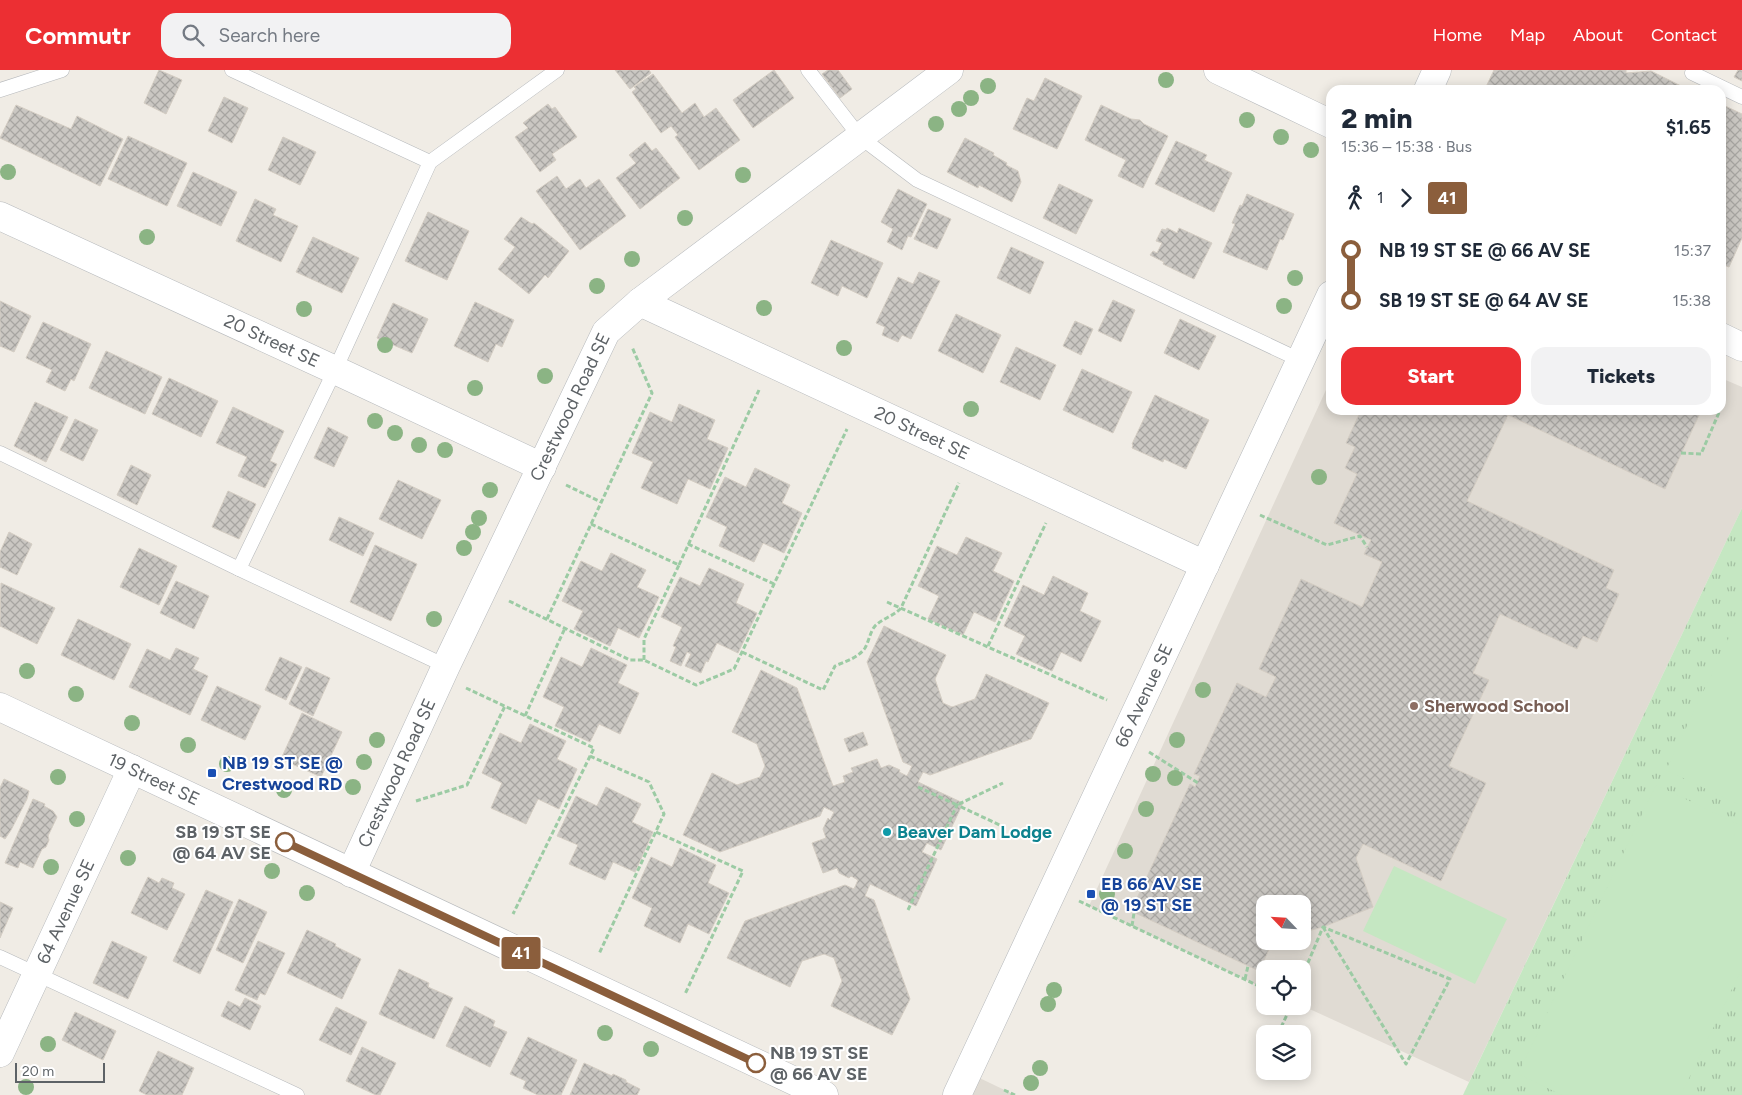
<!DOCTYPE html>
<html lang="en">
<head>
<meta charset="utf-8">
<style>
  body { margin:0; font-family:Figtree,sans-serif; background:#f2f2f3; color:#1f2937; height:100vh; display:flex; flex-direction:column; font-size:19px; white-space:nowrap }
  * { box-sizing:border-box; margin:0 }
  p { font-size:16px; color:#747a83 }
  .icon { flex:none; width:28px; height:28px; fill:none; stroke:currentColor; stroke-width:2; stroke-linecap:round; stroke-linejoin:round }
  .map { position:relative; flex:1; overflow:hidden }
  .sheet { position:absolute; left:1326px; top:15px; width:400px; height:330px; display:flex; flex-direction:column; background:#fff; border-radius:15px; box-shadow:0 2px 12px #0003 }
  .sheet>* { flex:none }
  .badge { padding:0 10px; border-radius:4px; font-size:18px; line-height:32px }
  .needle { width:32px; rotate:295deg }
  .fabs { position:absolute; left:1256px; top:825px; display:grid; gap:10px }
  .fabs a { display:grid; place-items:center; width:55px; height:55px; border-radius:10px; background:#fff; box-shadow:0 2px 12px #0003; font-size:25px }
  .scale { position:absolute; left:15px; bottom:12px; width:90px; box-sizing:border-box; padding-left:5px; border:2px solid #5d6266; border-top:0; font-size:14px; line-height:18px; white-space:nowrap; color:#5d6266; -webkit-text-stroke:4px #fff; paint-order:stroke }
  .map>.badge { position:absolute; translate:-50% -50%; box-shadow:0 0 0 2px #fff }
  .legs { display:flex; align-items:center; gap:8px; height:55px; padding:0 15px; font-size:16px }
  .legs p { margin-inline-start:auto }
  .headline { display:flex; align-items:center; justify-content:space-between; height:85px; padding:0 15px }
  h1 { font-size:28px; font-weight:800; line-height:38px }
  .action { display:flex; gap:10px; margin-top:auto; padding:10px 15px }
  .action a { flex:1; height:58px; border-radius:15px; background:#ec2f33; color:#fff; font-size:20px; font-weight:800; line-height:58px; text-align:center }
  .action a+a { background:#f2f2f3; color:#1f2937 }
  ul { padding:0 15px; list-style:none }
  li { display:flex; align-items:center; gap:18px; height:50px; font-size:19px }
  li i { display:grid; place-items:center; width:8px; height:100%; margin:0 6px; background:currentColor }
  li i::after { content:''; width:12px; height:12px; margin:-6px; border:4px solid; border-radius:50%; background:#fff }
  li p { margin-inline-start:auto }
  li:first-child i { background:linear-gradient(#0000 50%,currentColor 0) }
  li:last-child i { background:linear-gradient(currentColor 50%,#0000 0) }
  header { display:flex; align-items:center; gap:30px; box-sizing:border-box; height:70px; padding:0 25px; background:#ec2f33; color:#fff }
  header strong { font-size:24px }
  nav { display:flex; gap:28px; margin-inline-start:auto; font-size:18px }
  .search { width:350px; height:45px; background:#f2f2f3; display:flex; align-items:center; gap:12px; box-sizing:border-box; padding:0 18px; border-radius:15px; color:#747a83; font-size:19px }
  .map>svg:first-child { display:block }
  .education { fill:#e0dbd3; fill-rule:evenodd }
  .grass { fill:url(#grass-tufts) }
  .pitch { fill:#c5e7c2 }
  .building { fill:url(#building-cross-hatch); stroke:#d4cdc3 }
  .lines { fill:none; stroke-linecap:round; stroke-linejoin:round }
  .service-casing { stroke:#b6b9bc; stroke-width:15 }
  .minor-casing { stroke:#b6b9bc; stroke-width:29 }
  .path { stroke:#9ccba4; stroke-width:3; stroke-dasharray:5 2.5; stroke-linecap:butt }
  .service { stroke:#fff; stroke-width:14 }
  .minor { stroke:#fff; stroke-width:28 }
  .tree { fill:#8bb484 }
  .line-1-casing { stroke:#fff; stroke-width:11 }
  .line-1 { stroke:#8b5e3c; stroke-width:8 }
  .education-dot { fill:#8d6e63; stroke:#fff; stroke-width:2 }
  .transit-dot { fill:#1a4fb4; stroke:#fff; stroke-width:2 }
  .culture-dot { fill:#0f9aa8; stroke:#fff; stroke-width:2 }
  .stop-1-dot { fill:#fff; stroke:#8b5e3c; stroke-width:2.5 }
  .labels { text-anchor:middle; stroke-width:4; stroke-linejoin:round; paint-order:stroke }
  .street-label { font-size:18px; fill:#5d6266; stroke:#fff }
  .education-label { font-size:18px; font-weight:bold; fill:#785e54; stroke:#fff; text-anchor:start }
  .transit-label { font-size:18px; font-weight:bold; fill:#164399; stroke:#fff; text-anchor:start }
  .stop-label { font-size:18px; font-weight:bold; fill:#5d6266; stroke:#fff; text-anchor:end }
  .culture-label { font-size:18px; font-weight:bold; fill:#0d838f; stroke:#fff; text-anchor:start }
</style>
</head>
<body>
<header>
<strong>Commutr</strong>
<div class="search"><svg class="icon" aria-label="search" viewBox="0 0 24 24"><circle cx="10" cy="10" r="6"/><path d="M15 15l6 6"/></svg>Search here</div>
<nav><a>Home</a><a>Map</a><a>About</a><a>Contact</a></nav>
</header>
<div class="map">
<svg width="1742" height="1025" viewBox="0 0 1742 1025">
  <defs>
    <pattern id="grass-tufts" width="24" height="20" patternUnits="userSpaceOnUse" patternTransform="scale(1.25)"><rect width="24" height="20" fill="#c5e7c2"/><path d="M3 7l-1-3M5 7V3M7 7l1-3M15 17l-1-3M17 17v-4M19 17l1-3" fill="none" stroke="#a3bfa1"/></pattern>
    <pattern id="building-cross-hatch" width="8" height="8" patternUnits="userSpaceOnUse" patternTransform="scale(1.25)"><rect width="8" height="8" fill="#cac7c2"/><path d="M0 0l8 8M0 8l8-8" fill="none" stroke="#a7a5a1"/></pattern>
  </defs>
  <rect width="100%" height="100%" fill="#f0ece5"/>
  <g class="education">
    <path d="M 1721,308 L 1742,317 L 1742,438 L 1469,1012 L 1303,936 L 1302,899 L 1265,899 L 1265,919 L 1089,836 L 1331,309 L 1331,340 L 1721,340 ZM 1265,834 L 1302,834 L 1302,871 L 1265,871 Z"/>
    <polygon points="967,1002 1015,1025 957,1025"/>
  </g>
  <polygon class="grass" points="1742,438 1742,1025 1463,1025"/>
  <g class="pitch">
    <polygon points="1742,540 1742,736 1666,700"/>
    <polygon points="1656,715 1742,756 1742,898 1681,1025 1562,1025 1518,1004"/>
    <polygon points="1394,796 1507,849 1475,914 1363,861"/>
  </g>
  <g class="building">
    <polygon points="159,0 182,10 166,44 144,33"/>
    <polygon points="615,0 649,0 651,3 630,19"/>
    <polygon points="774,0 794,28 753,58 733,30"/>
    <polygon points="828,0 838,0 852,19 840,28 822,4"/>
    <polygon points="1494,0 1626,0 1626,3 1651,1 1689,20 1488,20 1485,19"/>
    <polygon points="1738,0 1742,0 1742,11 1734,7"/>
    <polygon points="653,4 682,43 695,33 704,47 716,38 740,70 699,100 675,67 678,65 671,56 661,63 632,22 636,19 634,17"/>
    <polygon points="1045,8 1082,26 1057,79 1013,59 1027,28 1034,31"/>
    <polygon points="224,27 248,38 232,73 208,61"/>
    <polygon points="548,34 552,39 555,37 577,67 552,84 556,90 540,102 515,67 528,58 523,53"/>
    <polygon points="1721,34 1742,44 1742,168 1729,197 1721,194"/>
    <polygon points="16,35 71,59 77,46 123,69 100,116 0,68"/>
    <polygon points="1101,35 1131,49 1140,50 1144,54 1168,66 1143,118 1118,106 1126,90 1085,70"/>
    <polygon points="128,66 187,93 167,136 108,109"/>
    <polygon points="283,67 316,82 300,115 268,100"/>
    <polygon points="965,68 994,83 993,85 1007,93 1006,95 1018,101 1021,112 1012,132 979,115 978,118 947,102"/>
    <polygon points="1176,71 1207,85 1204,90 1232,103 1214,142 1155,114"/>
    <polygon points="645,72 652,81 656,78 680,108 640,139 616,108 636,93 629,85"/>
    <polygon points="193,102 237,122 221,156 177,136"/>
    <polygon points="557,106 566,119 580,109 586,118 599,109 626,146 580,180 536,121"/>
    <polygon points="1059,114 1093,130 1076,164 1043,148"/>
    <polygon points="898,119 927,134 911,167 908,166 902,180 887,172 893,159 881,152"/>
    <polygon points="1247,124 1294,144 1283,170 1280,169 1267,200 1223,182 1235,154 1232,153 1240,135 1242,136"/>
    <polygon points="255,129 276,139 273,145 298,156 281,192 236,171"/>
    <polygon points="928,139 951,149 937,179 914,169"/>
    <polygon points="428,142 469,161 447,210 405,191"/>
    <polygon points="521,147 532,154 534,153 569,181 548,208 545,205 529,224 498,199 515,177 504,169"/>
    <polygon points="1167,158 1177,163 1179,158 1212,173 1194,209 1163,194 1164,192 1150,185 1153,181 1157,183 1162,173 1156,171 1162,159 1166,160"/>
    <polygon points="313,167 359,188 342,223 296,202"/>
    <polygon points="831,170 883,193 867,228 842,216 838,226 811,213"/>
    <polygon points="1011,177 1044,192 1030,224 997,208"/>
    <polygon points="919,202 940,211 911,269 902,265 898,272 882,265 885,257 876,253 898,207 913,214"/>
    <polygon points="1113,230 1135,240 1121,272 1098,261"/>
    <polygon points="0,231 31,246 14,282 0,276"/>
    <polygon points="475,232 514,250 502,277 496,274 488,292 454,276"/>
    <polygon points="393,233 428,249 412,283 377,268"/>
    <polygon points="956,244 1001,265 983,303 938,281"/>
    <polygon points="1180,249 1216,266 1199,300 1164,283"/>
    <polygon points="1075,251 1093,259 1081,285 1063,276"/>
    <polygon points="43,252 91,274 74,311 71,309 65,321 46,312 52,300 26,288"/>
    <polygon points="1016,277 1056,295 1040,330 1000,312"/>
    <polygon points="106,281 162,307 145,344 89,318"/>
    <polygon points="1082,299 1132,322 1113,363 1063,340"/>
    <polygon points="169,308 218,331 201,367 152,344"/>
    <polygon points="1155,325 1209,350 1186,399 1164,389 1163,392 1132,378 1133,375 1132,374"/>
    <polygon points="35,332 68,347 46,392 14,376"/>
    <polygon points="679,334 715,350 707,369 728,378 710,419 688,409 677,434 641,418 653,392 632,383 650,342 672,352"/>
    <polygon points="233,337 284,361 270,391 277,394 265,418 238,406 247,387 216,373"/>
    <polygon points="1361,340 1701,341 1665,419 1508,345 1467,431 1614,500 1606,518 1619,524 1597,572 1583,566 1577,579 1500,544 1473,603 1489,610 1449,696 1486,713 1441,811 1363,774 1356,788 1373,837 1323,857 1304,862 1302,861 1302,834 1265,834 1265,871 1273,871 1259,901 1131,841 1190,714 1195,717 1200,706 1194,704 1237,613 1266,627 1276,607 1259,599 1301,509 1362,537 1382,492 1364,484 1371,470 1334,453 1357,404 1345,398 1355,377 1346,373"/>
    <polygon points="75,349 98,360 83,391 60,380"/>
    <polygon points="328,357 348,367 334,397 314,388"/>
    <polygon points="131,395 151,405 137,435 117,425"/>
    <polygon points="755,398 790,415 782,433 802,443 784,483 763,473 754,492 719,476 727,457 706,447 725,407 746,417"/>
    <polygon points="398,410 441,430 422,469 379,449"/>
    <polygon points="228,421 256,434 239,469 212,457"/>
    <polygon points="339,447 374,463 363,486 329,470"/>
    <polygon points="9,462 32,474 17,505 0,497 0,482"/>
    <polygon points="966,467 1002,483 993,501 1014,511 995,552 974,542 963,565 928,549 939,526 918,516 937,476 957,485"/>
    <polygon points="375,475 417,494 391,551 350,532"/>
    <polygon points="139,478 177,496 159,535 120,517"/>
    <polygon points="611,483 646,500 637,517 659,527 639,568 618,558 610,576 574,559 583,541 562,531 581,491 602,501"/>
    <polygon points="709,498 744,514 736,533 757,543 738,583 717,573 708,592 706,591 701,603 685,596 691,584 687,582 681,596 670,591 676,577 673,576 682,557 661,547 680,507 700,516"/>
    <polygon points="1053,506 1088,523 1080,541 1101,551 1081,592 1061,582 1052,601 1016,584 1025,566 1004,556 1023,515 1044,525"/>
    <polygon points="176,511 209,526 194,559 160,543"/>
    <polygon points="1,513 55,538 37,574 0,556"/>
    <polygon points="78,549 131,574 114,610 61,585"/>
    <polygon points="884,556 946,585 935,609 943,633 952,637 975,629 986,604 1049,633 1031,669 930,705 923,702 918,712 963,733 941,780 927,773 922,782 937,789 916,836 870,814 865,826 874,830 910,929 892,965 831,936 842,911 834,888 824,884 802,891 790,917 727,888 745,851 845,815 854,819 858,810 851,806 849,808 839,803 837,798 823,803 812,773 826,768 823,759 828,748 830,750 834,742 824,737 820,746 720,782 683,765 712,703 737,715 760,707 765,696 757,674 732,662 761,600 797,618 833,716 845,712 843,706 853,702 851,698 877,689 881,698 889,695 900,700 899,702 907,706 912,696 903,692 867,592"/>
    <polygon points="176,578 199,588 193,599 208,606 190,645 129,617 147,579 170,590"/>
    <polygon points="591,578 627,595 618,613 639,623 620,664 599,654 590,672 555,656 564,637 543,627 561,587 582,597"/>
    <polygon points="280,587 302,597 286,630 265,620"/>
    <polygon points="306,597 330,608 313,646 289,634"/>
    <polygon points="217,616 261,636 245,670 201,650"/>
    <polygon points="302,643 342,662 321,707 281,689"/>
    <polygon points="530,654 566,671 557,689 577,699 559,739 538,729 526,754 491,738 502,713 482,703 500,663 521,673"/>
    <polygon points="863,662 868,675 849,682 844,669"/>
    <polygon points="4,709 29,721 27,729 11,760 5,769 0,766 0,718"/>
    <polygon points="606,717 641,734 632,752 653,762 635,802 613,792 605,810 569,794 578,775 557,766 576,726 597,736"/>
    <polygon points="33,729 45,734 44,736 53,741 57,747 48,766 49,770 46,777 42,779 33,798 20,792 18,798 5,793"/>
    <polygon points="680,778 716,795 708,813 729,823 709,864 688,854 680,873 644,856 652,838 632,828 651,787 672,797"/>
    <polygon points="148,807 159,813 162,808 174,813 172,818 185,824 167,860 131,843"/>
    <polygon points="206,820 233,832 200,904 173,891"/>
    <polygon points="239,829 267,842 243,893 216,880"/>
    <polygon points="0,832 13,838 0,868"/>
    <polygon points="307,860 336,874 335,876 361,889 342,929 287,903"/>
    <polygon points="112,871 147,887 128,929 93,913"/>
    <polygon points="258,871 285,883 265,925 260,923 257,930 235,920"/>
    <polygon points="399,899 429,913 428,917 453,928 434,969 379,944"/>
    <polygon points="245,928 261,936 250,960 221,946 228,931 240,937"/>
    <polygon points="465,936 495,951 493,956 507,962 490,997 446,976"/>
    <polygon points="336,937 367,952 351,985 319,970"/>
    <polygon points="75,942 116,961 103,990 62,970"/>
    <polygon points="528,967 577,990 561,1025 538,1025 523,1018 526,1011 510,1004"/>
    <polygon points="362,977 396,993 380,1025 376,1025 346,1011"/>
    <polygon points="158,981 194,998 182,1025 147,1025 139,1021"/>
    <polygon points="584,993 612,1006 613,1004 626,1010 626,1012 640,1019 637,1025 570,1025"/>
  </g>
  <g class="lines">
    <g class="service-casing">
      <g id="service">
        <polyline points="232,0 430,92"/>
        <polyline points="808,0 860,67 917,110 1300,290"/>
        <polyline points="1692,3 1742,27"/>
        <polyline points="0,20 62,0"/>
        <polyline points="0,383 239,499 446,596"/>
        <polyline points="239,499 335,300 430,92 557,0"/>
        <polyline points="0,887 297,1025"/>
      </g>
    </g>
    <g class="minor-casing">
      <g id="minor">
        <polyline points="1218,0 1331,54"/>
        <polyline points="1428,20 1437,0"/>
        <path id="s1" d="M 0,146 L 335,300 L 542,397"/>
        <path id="s2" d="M 640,232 L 1205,495"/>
        <polyline points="1721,267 1742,277"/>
        <path id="s3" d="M 0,637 L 824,1025"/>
        <path id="s4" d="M 351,803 L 446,596 L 606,262 L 640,232 L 949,0"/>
        <path id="s5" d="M 0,983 L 132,699"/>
        <path id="s6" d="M 957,1025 L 1331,225"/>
      </g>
    </g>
    <g class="path">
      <polyline points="1681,383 1701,384 1721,338"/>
      <polyline points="566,415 601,432"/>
      <polyline points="1260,445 1327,475 1360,466 1367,477"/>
      <polyline points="591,454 679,495 644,569 644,590"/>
      <polyline points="688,474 774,514"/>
      <polyline points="679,495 759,320"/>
      <polyline points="509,531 630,590 644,590 696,615 734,599 847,359"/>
      <polyline points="887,532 1107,630"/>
      <polyline points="547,549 652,323 632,277"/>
      <polyline points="988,576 1046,453"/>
      <path d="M 742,582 L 823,620 L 835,596 C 846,591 858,588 865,578 C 869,571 870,562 875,556 C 883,548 894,546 901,538 L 959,413"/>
      <polyline points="466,618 594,678 513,844"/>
      <polyline points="525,646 565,558"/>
      <polyline points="1149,682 1198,713"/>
      <polyline points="590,686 649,712 664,744 599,884"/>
      <polyline points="918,717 957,735 1003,713"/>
      <polyline points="416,731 467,715 505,636"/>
      <polyline points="656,762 743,801 685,924"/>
      <polyline points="1079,831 1265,919"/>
      <polyline points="908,840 957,735 1004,757"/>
      <polyline points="1132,856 1134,843"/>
      <polyline points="1302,907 1323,857 1450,909 1406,994 1323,857"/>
      <polyline points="1245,909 1248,896"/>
      <polyline points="1278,964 1291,936"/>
      <polyline points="1004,1020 1015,1025"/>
    </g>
    <use href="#service" class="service"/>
    <use href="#minor" class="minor"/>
  </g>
  <g class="tree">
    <circle cx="1166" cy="10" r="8"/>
    <circle cx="988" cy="16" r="8"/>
    <circle cx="971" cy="28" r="8"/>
    <circle cx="959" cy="39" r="8"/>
    <circle cx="1247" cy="50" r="8"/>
    <circle cx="936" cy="54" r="8"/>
    <circle cx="1281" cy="67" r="8"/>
    <circle cx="1311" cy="80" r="8"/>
    <circle cx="8" cy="102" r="8"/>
    <circle cx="743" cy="105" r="8"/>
    <circle cx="685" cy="148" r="8"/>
    <circle cx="147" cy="167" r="8"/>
    <circle cx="632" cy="189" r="8"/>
    <circle cx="1295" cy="208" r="8"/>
    <circle cx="597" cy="216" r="8"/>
    <circle cx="1284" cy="236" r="8"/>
    <circle cx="764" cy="238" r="8"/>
    <circle cx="304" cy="239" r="8"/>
    <circle cx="385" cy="275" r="8"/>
    <circle cx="844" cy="278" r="8"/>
    <circle cx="545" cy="306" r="8"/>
    <circle cx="475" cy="318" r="8"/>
    <circle cx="971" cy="339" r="8"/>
    <circle cx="375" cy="351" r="8"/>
    <circle cx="395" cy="363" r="8"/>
    <circle cx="419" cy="375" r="8"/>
    <circle cx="445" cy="380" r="8"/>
    <circle cx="1319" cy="407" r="8"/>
    <circle cx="490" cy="420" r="8"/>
    <circle cx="479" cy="448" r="8"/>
    <circle cx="473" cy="462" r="8"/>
    <circle cx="464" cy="478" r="8"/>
    <circle cx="434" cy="549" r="8"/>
    <circle cx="27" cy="601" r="8"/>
    <circle cx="1203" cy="620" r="8"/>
    <circle cx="76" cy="624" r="8"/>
    <circle cx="132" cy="653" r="8"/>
    <circle cx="377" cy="670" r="8"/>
    <circle cx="1177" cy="670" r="8"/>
    <circle cx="188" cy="675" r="8"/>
    <circle cx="364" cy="692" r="8"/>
    <circle cx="227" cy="694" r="8"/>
    <circle cx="1153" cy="704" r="8"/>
    <circle cx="58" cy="707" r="8"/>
    <circle cx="1175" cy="708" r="8"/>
    <circle cx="353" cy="717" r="8"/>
    <circle cx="284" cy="720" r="8"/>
    <circle cx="1146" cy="739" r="8"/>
    <circle cx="77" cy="749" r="8"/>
    <circle cx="1125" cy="781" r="8"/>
    <circle cx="128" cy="788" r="8"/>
    <circle cx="51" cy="797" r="8"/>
    <circle cx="272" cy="801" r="8"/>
    <circle cx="307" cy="823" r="8"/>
    <circle cx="1107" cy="824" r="8"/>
    <circle cx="1054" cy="920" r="8"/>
    <circle cx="1048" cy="934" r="8"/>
    <circle cx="605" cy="963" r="8"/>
    <circle cx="48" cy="974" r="8"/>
    <circle cx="651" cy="979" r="8"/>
    <circle cx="1040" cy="998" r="8"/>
    <circle cx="1031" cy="1013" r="8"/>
    <circle cx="26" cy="1017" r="8"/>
  </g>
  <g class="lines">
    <g class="line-1-casing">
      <polyline id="line-1" points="285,772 756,993"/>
    </g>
    <use href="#line-1" class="line-1"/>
  </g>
  <circle class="education-dot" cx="1414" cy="636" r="5"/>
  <g class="transit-dot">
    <rect x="207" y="698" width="10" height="10" rx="2.5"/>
    <rect x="1086" y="819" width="10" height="10" rx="2.5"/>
  </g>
  <circle class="culture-dot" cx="887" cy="762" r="5"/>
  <g class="stop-1-dot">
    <circle cx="285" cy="772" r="9"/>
    <circle cx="756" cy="993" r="9"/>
  </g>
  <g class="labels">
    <g class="street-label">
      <text dy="6" stroke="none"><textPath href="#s1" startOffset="299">20 Street SE</textPath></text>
      <text dy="6" stroke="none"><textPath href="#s4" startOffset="515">Crestwood Road SE</textPath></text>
      <text dy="6" stroke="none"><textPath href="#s2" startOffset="311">20 Street SE</textPath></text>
      <text dy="6" stroke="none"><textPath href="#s6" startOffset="441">66 Avenue SE</textPath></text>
      <text dy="6" stroke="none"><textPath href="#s4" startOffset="110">Crestwood Road SE</textPath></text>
      <text dy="6" stroke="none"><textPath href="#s3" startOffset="170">19 Street SE</textPath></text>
      <text dy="6" stroke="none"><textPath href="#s5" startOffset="156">64 Avenue SE</textPath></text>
    </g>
    <g class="education-label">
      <text x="1424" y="642">Sherwood School</text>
    </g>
    <g class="transit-label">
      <text x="222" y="699">NB 19 ST SE @<tspan x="222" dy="21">Crestwood RD</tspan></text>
      <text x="1101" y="820">EB 66 AV SE<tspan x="1101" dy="21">@ 19 ST SE</tspan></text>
    </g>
    <g class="stop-label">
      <text x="271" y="768">SB 19 ST SE<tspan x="271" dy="21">@ 64 AV SE</tspan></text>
      <text x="770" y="989" text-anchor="start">NB 19 ST SE<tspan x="770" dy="21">@ 66 AV SE</tspan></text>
    </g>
    <g class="culture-label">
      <text x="897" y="768">Beaver Dam Lodge</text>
    </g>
  </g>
</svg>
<div class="fabs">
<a><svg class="needle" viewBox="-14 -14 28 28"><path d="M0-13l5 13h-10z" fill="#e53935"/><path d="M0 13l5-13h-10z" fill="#747a83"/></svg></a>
<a><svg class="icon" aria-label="locate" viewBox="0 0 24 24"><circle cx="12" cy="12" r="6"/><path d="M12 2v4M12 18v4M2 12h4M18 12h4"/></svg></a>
<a><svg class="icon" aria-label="layers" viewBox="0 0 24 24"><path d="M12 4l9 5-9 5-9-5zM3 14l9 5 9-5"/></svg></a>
</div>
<div class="scale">20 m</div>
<b class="badge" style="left:521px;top:883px;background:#8b5e3c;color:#fff">41</b>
<section class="sheet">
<div class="headline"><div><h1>2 min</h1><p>15:36 – 15:38 · Bus</p></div><b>$1.65</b></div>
<div class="legs"><svg class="icon" aria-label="walk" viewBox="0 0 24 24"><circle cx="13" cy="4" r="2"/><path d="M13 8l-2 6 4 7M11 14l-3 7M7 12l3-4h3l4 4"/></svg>1<svg class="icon" aria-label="forward" viewBox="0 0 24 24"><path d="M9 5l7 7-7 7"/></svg><b class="badge" style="background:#8b5e3c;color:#fff">41</b></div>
<ul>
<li><i style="color:#8b5e3c"></i><b>NB 19 ST SE @ 66 AV SE</b><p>15:37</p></li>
<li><i style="color:#8b5e3c"></i><b>SB 19 ST SE @ 64 AV SE</b><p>15:38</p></li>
</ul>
<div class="action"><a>Start</a><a>Tickets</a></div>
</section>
</div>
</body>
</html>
